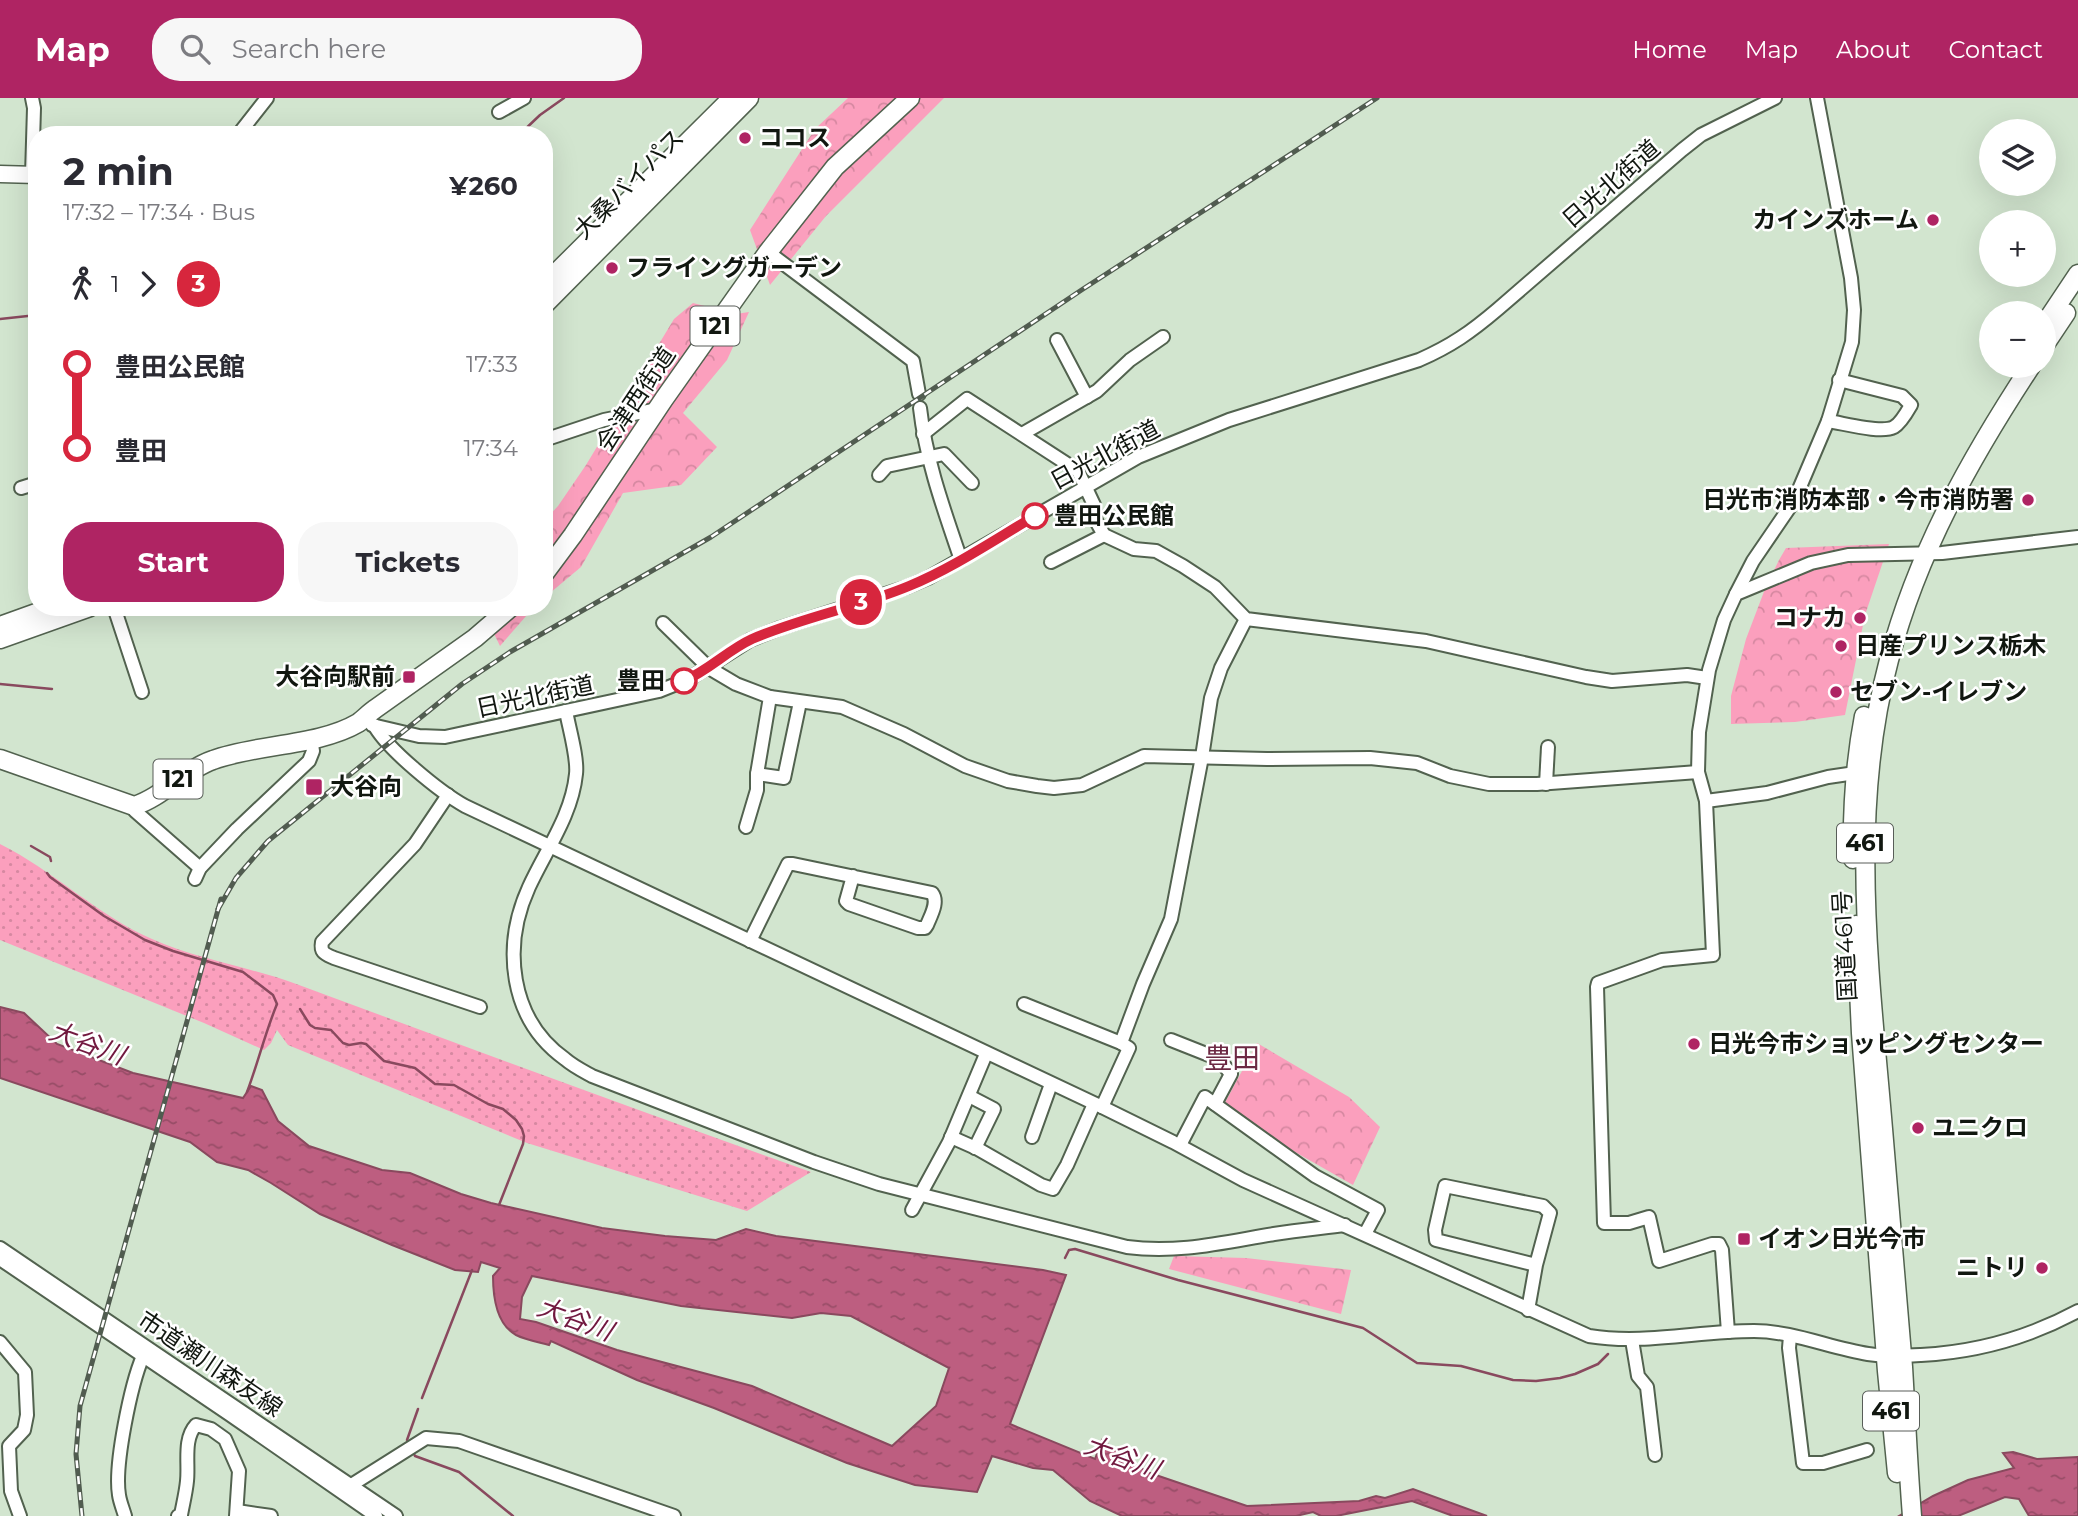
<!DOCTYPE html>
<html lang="en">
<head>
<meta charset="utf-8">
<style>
  body { margin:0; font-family:Montserrat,"Noto Sans JP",sans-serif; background:#f7f7f7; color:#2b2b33; height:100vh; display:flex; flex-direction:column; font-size:26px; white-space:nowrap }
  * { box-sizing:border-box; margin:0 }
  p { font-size:23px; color:#7c7c81 }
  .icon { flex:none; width:38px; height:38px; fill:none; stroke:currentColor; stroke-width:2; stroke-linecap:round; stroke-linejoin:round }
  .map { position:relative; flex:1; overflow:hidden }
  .sheet { position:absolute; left:28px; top:28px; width:525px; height:490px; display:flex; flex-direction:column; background:#fff; border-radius:28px; box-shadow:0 7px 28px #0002 }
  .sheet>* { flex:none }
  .badge { padding:0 14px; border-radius:23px; font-size:24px; line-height:46px }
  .controls { position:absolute; left:1979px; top:21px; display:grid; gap:14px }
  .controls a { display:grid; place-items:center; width:77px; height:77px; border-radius:50%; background:#fff; box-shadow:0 7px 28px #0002; font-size:35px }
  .map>.badge { position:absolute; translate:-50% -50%; box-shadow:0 0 0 4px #fff }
  .legs { display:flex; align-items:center; gap:10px; height:77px; padding:0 35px; font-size:23px }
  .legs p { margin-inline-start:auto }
  .overview { display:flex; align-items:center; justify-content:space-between; height:119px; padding:0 35px }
  h1 { font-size:38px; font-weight:700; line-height:52px }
  .cta { display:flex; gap:14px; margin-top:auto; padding:14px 35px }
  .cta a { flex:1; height:80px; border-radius:28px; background:#af2463; color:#fff; font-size:28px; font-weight:700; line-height:80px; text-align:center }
  .cta a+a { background:#f7f7f7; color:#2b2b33 }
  ul { padding:0 35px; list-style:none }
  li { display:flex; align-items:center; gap:24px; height:84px; font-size:26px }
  li i { display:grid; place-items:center; width:10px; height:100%; margin:0 9px; background:currentColor }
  li i::after { content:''; width:18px; height:18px; margin:-9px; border:5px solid; border-radius:50%; background:#fff }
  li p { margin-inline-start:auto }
  li:first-child i { background:linear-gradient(#0000 50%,currentColor 0) }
  li:last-child i { background:linear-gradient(currentColor 50%,#0000 0) }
  header { display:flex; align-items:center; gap:42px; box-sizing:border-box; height:98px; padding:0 35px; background:#af2463; color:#fff }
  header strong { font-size:33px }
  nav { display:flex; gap:38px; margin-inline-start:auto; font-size:24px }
  .search { width:490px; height:63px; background:#f7f7f7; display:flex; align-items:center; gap:18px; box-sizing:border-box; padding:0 24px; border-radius:28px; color:#7c7c81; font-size:26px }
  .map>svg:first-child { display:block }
  .forest { fill:url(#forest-crowns) }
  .park { fill:url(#park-dots) }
  .water { fill:url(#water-ripples); stroke:#89495e; stroke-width:2; fill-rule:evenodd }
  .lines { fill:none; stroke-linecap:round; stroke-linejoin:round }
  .stream { stroke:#89495e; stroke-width:2.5 }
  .minor-casing { stroke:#52624f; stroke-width:16 }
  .major-casing { stroke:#52624f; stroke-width:19 }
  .highway-casing { stroke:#52624f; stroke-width:21 }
  .minor { stroke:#fff; stroke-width:12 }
  .major { stroke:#fff; stroke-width:16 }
  .highway { stroke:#fff; stroke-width:18 }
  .rail-casing { stroke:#515c50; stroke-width:5 }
  .rail { stroke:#fff; stroke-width:2.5; stroke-dasharray:8; stroke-linecap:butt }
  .line-1-casing { stroke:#fff; stroke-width:16 }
  .line-1 { stroke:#d7263d; stroke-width:10 }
  .poi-dot { fill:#af2463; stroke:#fff; stroke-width:2.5 }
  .stop-1-dot { fill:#fff; stroke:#d7263d; stroke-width:3.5 }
  .labels { text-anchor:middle; stroke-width:5; stroke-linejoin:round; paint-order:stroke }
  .shield { fill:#fff; stroke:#585d58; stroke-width:2 }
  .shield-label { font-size:23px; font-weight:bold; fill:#111710 }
  .poi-label { font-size:24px; font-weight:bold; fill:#111710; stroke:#fff; text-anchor:start }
  .street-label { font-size:24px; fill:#111710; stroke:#fff }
  .stop-label { font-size:24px; font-weight:bold; fill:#111710; stroke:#fff; text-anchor:start }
  .water-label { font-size:26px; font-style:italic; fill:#71193f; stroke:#fff }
  .quarter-label { font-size:28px; fill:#6c2943; stroke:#fff }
</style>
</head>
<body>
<header>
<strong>Map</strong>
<div class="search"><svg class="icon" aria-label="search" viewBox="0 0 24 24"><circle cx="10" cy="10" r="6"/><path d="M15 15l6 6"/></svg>Search here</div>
<nav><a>Home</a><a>Map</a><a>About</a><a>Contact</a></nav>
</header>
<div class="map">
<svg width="2078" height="1418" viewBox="0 0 2078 1418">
  <defs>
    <pattern id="forest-crowns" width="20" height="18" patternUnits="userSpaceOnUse" patternTransform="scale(1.75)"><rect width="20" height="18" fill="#fb9fbd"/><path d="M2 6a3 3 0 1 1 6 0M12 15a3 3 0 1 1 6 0" fill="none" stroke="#d688a1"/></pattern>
    <pattern id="park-dots" width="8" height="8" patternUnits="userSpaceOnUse" patternTransform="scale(1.75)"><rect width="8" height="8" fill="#fb9fbd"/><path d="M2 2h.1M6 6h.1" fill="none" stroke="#d688a1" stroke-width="1.8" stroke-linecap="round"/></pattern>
    <pattern id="water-ripples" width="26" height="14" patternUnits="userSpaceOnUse" patternTransform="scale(1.75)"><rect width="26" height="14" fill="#bd5e80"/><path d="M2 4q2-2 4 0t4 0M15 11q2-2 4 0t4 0" fill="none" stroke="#984d67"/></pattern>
  </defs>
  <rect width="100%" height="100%" fill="#d2e5cf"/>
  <g class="forest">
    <polygon points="848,0 944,0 826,118 770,187 750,132 815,31"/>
    <polygon points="693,205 736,216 749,214 727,262 683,315 717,349 681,387 623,395 581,469 544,500 544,423 558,408 586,367 674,221"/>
    <polygon points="1889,446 1865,517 1845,617 1795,624 1731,626 1731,598 1746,541 1765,491 1779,462 1786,450"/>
    <polygon points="481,509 534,509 500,548"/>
    <polygon points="1257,945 1349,999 1380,1029 1353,1087 1221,1012"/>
    <polygon points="1174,1158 1246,1160 1351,1172 1341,1216 1169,1171"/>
  </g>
  <path class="park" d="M 0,746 C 54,773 97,817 152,841 C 199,862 251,869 299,887 C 469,950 640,1013 811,1074 L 747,1113 L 527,1045 L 288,947 L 277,932 L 271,945 L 264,952 L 204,925 L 0,842 Z"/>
  <g class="water">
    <path d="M 0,909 L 24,915 L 57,946 L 133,975 L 243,1000 L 251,988 L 262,992 L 278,1023 L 309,1048 L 382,1072 L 410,1075 L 461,1096 L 491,1105 L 602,1130 L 665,1138 L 716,1142 L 746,1131 L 776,1138 L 1043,1172 L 1066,1177 L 1010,1326 L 1095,1361 L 1102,1342 L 1147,1374 L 1247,1408 L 1359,1403 L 1376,1398 L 1385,1400 L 1413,1391 L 1487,1418 L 1453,1418 L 1412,1403 L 1336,1418 L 1321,1418 L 1313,1414 L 1296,1418 L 1122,1418 L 1090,1403 L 1053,1372 L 1033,1370 L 992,1358 L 977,1394 L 915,1387 L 847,1365 L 714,1310 L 637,1282 L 551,1243 L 549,1247 C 538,1244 526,1242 516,1237 C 496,1226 493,1199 493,1178 L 500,1170 L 481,1164 L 478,1174 L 455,1172 L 392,1147 L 320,1116 L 271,1085 L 248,1072 L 217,1064 L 190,1044 L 0,980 ZM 532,1178 L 681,1208 L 792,1220 L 821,1215 L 851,1218 L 949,1270 L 936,1308 L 892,1348 L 752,1288 L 617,1252 L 536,1224 L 520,1221 L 522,1199 Z"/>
    <polygon points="2013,1354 2037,1361 2078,1359 2078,1418 2029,1418 2019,1401 2005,1399 1958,1418 1899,1418 1933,1398 1968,1382 2014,1370 2003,1355"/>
  </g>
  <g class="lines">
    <g class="stream">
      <polyline points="519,37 540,17 564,0"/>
      <polyline points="0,221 37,217"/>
      <polyline points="0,586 52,591"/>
      <polyline points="31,748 50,759 51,763"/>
      <path d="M 47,775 L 50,779 L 104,818 L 145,842 L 173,853 L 243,874 L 273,897 L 277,906 C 265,935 258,965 247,994"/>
      <polyline points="300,911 310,927 315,930 331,932 343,945 349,947 361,945 366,946 384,963 415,970 435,986 454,987 488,1006 503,1011 516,1022 522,1031 524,1038 523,1046 499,1107"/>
      <polyline points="1065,1160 1069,1152 1075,1151 1178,1182 1363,1230 1417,1265 1461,1268 1513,1282 1536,1283 1560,1280 1575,1276 1598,1266 1608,1256"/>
      <polyline points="422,1300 472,1172"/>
      <polyline points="407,1342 418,1311"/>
      <polyline points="414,1356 415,1358 459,1374 513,1418"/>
    </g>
    <g class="minor-casing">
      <g id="minor">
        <polyline points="32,0 34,10 32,77"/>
        <polyline points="499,14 524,0"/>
        <polyline points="238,37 267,0"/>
        <polyline points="768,154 913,263 919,296"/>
        <polyline points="1057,242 1087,299"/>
        <path d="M 920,310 C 926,363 944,412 961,462"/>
        <path d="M 1828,323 C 1843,325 1881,336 1894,329 C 1901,325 1907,314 1911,307 L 1902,298 L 1839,282"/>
        <polyline points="923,336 967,301 1078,373 1094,407 1095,421 1104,437 1134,451 1156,453 1183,468 1215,489 1246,521 1426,543 1586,579 1612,583 1687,577 1707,580"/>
        <polyline points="1022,336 1097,293 1130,262 1163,239"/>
        <polyline points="544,342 604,322 658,311"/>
        <polyline points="879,377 887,368 944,356 972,385"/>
        <polyline points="21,390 37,385"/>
        <polyline points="1051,464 1104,437"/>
        <polyline points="1736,496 1753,463 1794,403 1828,323 1852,244 1854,212 1851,180 1817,0"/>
        <polyline points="114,509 142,594"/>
        <polyline points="663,525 709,570 736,586 770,599 842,609 904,636 965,668 1008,683 1037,688 1054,690 1082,687 1144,658 1267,661 1370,660 1417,665 1450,678 1489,686 1537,686 1698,674"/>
        <path d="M 566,613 C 569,630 578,660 576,676 C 572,717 546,752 529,789 C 502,848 509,921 565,961 C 573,968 583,973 592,978 L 814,1064 L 879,1086 L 1127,1149 C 1178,1156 1225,1144 1274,1136 C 1298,1132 1322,1130 1345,1127"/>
        <path d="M 372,627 L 419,638 L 445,639 L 659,593 L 689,581 L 750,542 L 780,530 L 907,489 L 928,480 L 1138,359 L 1229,322 L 1419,262 C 1451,248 1471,234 1498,211 L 1682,52 L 1701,37 L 1775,0"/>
        <path d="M 374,627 C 387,651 440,694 465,708 L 1102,1009 L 1173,1044 L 1243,1082 L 1589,1238 C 1644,1247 1698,1233 1754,1233 C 1792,1233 1830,1250 1868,1256 C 1886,1259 1903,1258 1921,1257 C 1978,1254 2028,1240 2078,1213"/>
        <polyline points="757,676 784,680 800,604"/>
        <polyline points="1546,686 1548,649"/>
        <path d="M 448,697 L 415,746 L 322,844 C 320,855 325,856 334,860 L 480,909"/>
        <polyline points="1706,703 1767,695 1828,679 1862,674"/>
        <polyline points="134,708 135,713 200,770"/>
        <polyline points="746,729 757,692 757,676 770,599"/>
        <polyline points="195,781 200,770 237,731 309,663 313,653 311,641"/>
        <path d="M 750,843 L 788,766 L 793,766 L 932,795 C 939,804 931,817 927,827 L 925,830 L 918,830 L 849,806 L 846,803 L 853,778"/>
        <polyline points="1024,906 1121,945"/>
        <polyline points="1171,942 1219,961 1231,976 1215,1006"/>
        <polyline points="969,998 994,1011 975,1050"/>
        <polyline points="1102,1009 1129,950 1121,945 1143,886 1171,821 1202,659 1211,600 1221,570 1246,521"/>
        <polyline points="951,1039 978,1051 1041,1087 1053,1091 1067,1067 1094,1006"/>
        <polyline points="1032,1039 1051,986"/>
        <polyline points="1180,1047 1205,999 1315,1078 1378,1112 1365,1136"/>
        <polyline points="912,1112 949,1044 986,956"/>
        <polyline points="0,1150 396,1418"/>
        <polyline points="0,1161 229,1316 376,1418"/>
        <polyline points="1528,1212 1536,1167 1550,1115 1543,1108 1445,1088 1435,1132 1436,1142 1536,1167"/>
        <polyline points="1728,1234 1722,1152 1719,1146 1712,1146 1659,1163 1649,1119 1629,1125 1604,1125 1597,889 1598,885 1662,862 1713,857 1706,703 1698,674 1699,634 1709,572 1724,522 1736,496 1811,465 1848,457 1942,455 2078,439"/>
        <polyline points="1790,1238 1789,1250 1803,1365 1823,1365 1867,1352"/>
        <polyline points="1632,1242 1638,1278 1647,1289 1655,1357"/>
        <polyline points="0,1244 25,1274 27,1317 24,1332 9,1348 11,1393 20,1418"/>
        <polyline points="345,1391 426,1340 459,1343 674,1418"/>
        <polyline points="237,1413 271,1418"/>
        <path d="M 125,1418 C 123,1411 120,1404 119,1397 C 114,1367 131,1286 143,1258"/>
        <path d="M 178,1418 L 181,1417 C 183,1406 186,1394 187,1383 C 189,1365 183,1341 196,1327 L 211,1331 L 225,1341 L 239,1373 L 236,1418"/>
      </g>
    </g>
    <g class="major-casing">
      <polyline id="major" points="0,76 37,77"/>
    </g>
    <g class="highway-casing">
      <g id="highway">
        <polyline points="544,187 732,0"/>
        <polyline points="544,207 749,0"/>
        <polyline points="2044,227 2078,176"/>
        <polyline points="2044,248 2066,215"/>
        <polyline points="544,476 573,437 664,301 768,154 835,69 910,0"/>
        <polyline points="0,528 53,509"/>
        <polyline points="0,541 90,509"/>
        <path d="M 0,661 L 134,708 C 163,699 184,672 213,662 C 256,646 319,648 358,625 C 364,621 369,615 375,611 L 475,540 L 511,509"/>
        <path d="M 1853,761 C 1852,713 1855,665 1864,618"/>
        <polyline points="1856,827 1861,935 1887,1273 1897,1375"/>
        <path d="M 1912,1418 C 1908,1368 1906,1319 1903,1269 C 1897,1190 1889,1110 1883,1031 C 1870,876 1848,715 1889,562 C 1918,453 1970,361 2031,268"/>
      </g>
    </g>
    <use href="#minor" class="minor"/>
    <use href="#major" class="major"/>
    <use href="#highway" class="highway"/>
    <g class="rail-casing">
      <g id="rail">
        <polyline points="218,811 236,780 268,743 462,586 510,554 711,439 1083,191 1377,0"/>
        <polyline points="82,1418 76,1356 80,1308 221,801"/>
      </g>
    </g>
    <use href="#rail" class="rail"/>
  </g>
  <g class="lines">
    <g class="line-1-casing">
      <path id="line-1" d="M 684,583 C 709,572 728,552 752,541 C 803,519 859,509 909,488 C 953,470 994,442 1035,418"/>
    </g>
    <use href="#line-1" class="line-1"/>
  </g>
  <g class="poi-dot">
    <circle cx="745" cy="40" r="7"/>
    <circle cx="1933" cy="122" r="7"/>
    <circle cx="612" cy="170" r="7"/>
    <circle cx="2028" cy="402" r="7"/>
    <circle cx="1860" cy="520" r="7"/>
    <circle cx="1841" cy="548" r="7"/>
    <rect x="402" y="572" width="14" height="14" rx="3.5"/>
    <circle cx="1836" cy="594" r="7"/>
    <rect x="305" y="680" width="18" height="18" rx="3.5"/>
    <circle cx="1694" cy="946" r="7"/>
    <circle cx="1918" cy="1030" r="7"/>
    <rect x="1737" y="1134" width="14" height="14" rx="3.5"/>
    <circle cx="2042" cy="1170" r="7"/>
  </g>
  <g class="stop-1-dot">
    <circle cx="1035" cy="418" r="12"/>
    <circle cx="684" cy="583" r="12"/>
  </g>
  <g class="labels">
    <g class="shield">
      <rect x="690.5" y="208.5" width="49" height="39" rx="5"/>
      <rect x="153.5" y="661.5" width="49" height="39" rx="5"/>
      <rect x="1837" y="725.5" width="56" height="39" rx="5"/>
      <rect x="1863" y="1293.5" width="56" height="39" rx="5"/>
    </g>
    <g class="shield-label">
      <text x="715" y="236">121</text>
      <text x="178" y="689">121</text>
      <text x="1865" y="753">461</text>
      <text x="1891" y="1321">461</text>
    </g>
    <g class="poi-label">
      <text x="759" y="48">ココス</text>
      <text x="1919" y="130" text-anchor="end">カインズホーム</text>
      <text x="626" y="178">フライングガーデン</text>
      <text x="2014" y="410" text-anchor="end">日光市消防本部・今市消防署</text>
      <text x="1846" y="528" text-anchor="end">コナカ</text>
      <text x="1855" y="556">日産プリンス栃木</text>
      <text x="395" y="587" text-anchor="end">大谷向駅前</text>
      <text x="1850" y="602">セブン-イレブン</text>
      <text x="330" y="697">大谷向</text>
      <text x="1708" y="954">日光今市ショッピングセンター</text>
      <text x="1932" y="1038">ユニクロ</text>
      <text x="1758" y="1149">イオン日光今市</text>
      <text x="2028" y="1178" text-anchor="end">ニトリ</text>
    </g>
    <g class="street-label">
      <text transform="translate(629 86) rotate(-45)" y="8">大桑バイパス</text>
      <text transform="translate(1611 86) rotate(-41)" y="8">日光北街道</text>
      <text transform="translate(636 301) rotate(-56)" y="8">会津西街道</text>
      <text transform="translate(1105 357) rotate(-28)" y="8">日光北街道</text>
      <text transform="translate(535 599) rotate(-12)" y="8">日光北街道</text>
      <text transform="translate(1845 848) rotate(-93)" y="8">国道461号</text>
      <text transform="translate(210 1266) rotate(34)" y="8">市道瀬川森友線</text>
    </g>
    <g class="stop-label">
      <text x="1054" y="426">豊田公民館</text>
      <text x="665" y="591" text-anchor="end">豊田</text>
    </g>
    <g class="water-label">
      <text transform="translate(87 945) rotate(20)" y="9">大谷川</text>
      <text transform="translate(575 1221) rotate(20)" y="9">大谷川</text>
      <text transform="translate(1122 1359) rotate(20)" y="9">大谷川</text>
    </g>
    <g class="quarter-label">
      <text x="1232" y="970">豊田</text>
    </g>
  </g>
</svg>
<div class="controls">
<a><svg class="icon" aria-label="layers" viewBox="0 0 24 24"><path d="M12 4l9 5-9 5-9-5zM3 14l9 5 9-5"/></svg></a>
<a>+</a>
<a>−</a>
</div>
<b class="badge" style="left:861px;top:504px;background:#d7263d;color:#fff">3</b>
<section class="sheet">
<div class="overview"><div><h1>2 min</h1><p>17:32 – 17:34 · Bus</p></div><b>¥260</b></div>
<div class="legs"><svg class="icon" aria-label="walk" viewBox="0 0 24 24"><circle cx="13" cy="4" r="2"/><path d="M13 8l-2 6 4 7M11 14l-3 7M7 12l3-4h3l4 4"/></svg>1<svg class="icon" aria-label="forward" viewBox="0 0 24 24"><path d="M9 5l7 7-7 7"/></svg><b class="badge" style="background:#d7263d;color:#fff">3</b></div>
<ul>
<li><i style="color:#d7263d"></i><b>豊田公民館</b><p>17:33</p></li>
<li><i style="color:#d7263d"></i><b>豊田</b><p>17:34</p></li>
</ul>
<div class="cta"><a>Start</a><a>Tickets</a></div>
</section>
</div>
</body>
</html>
